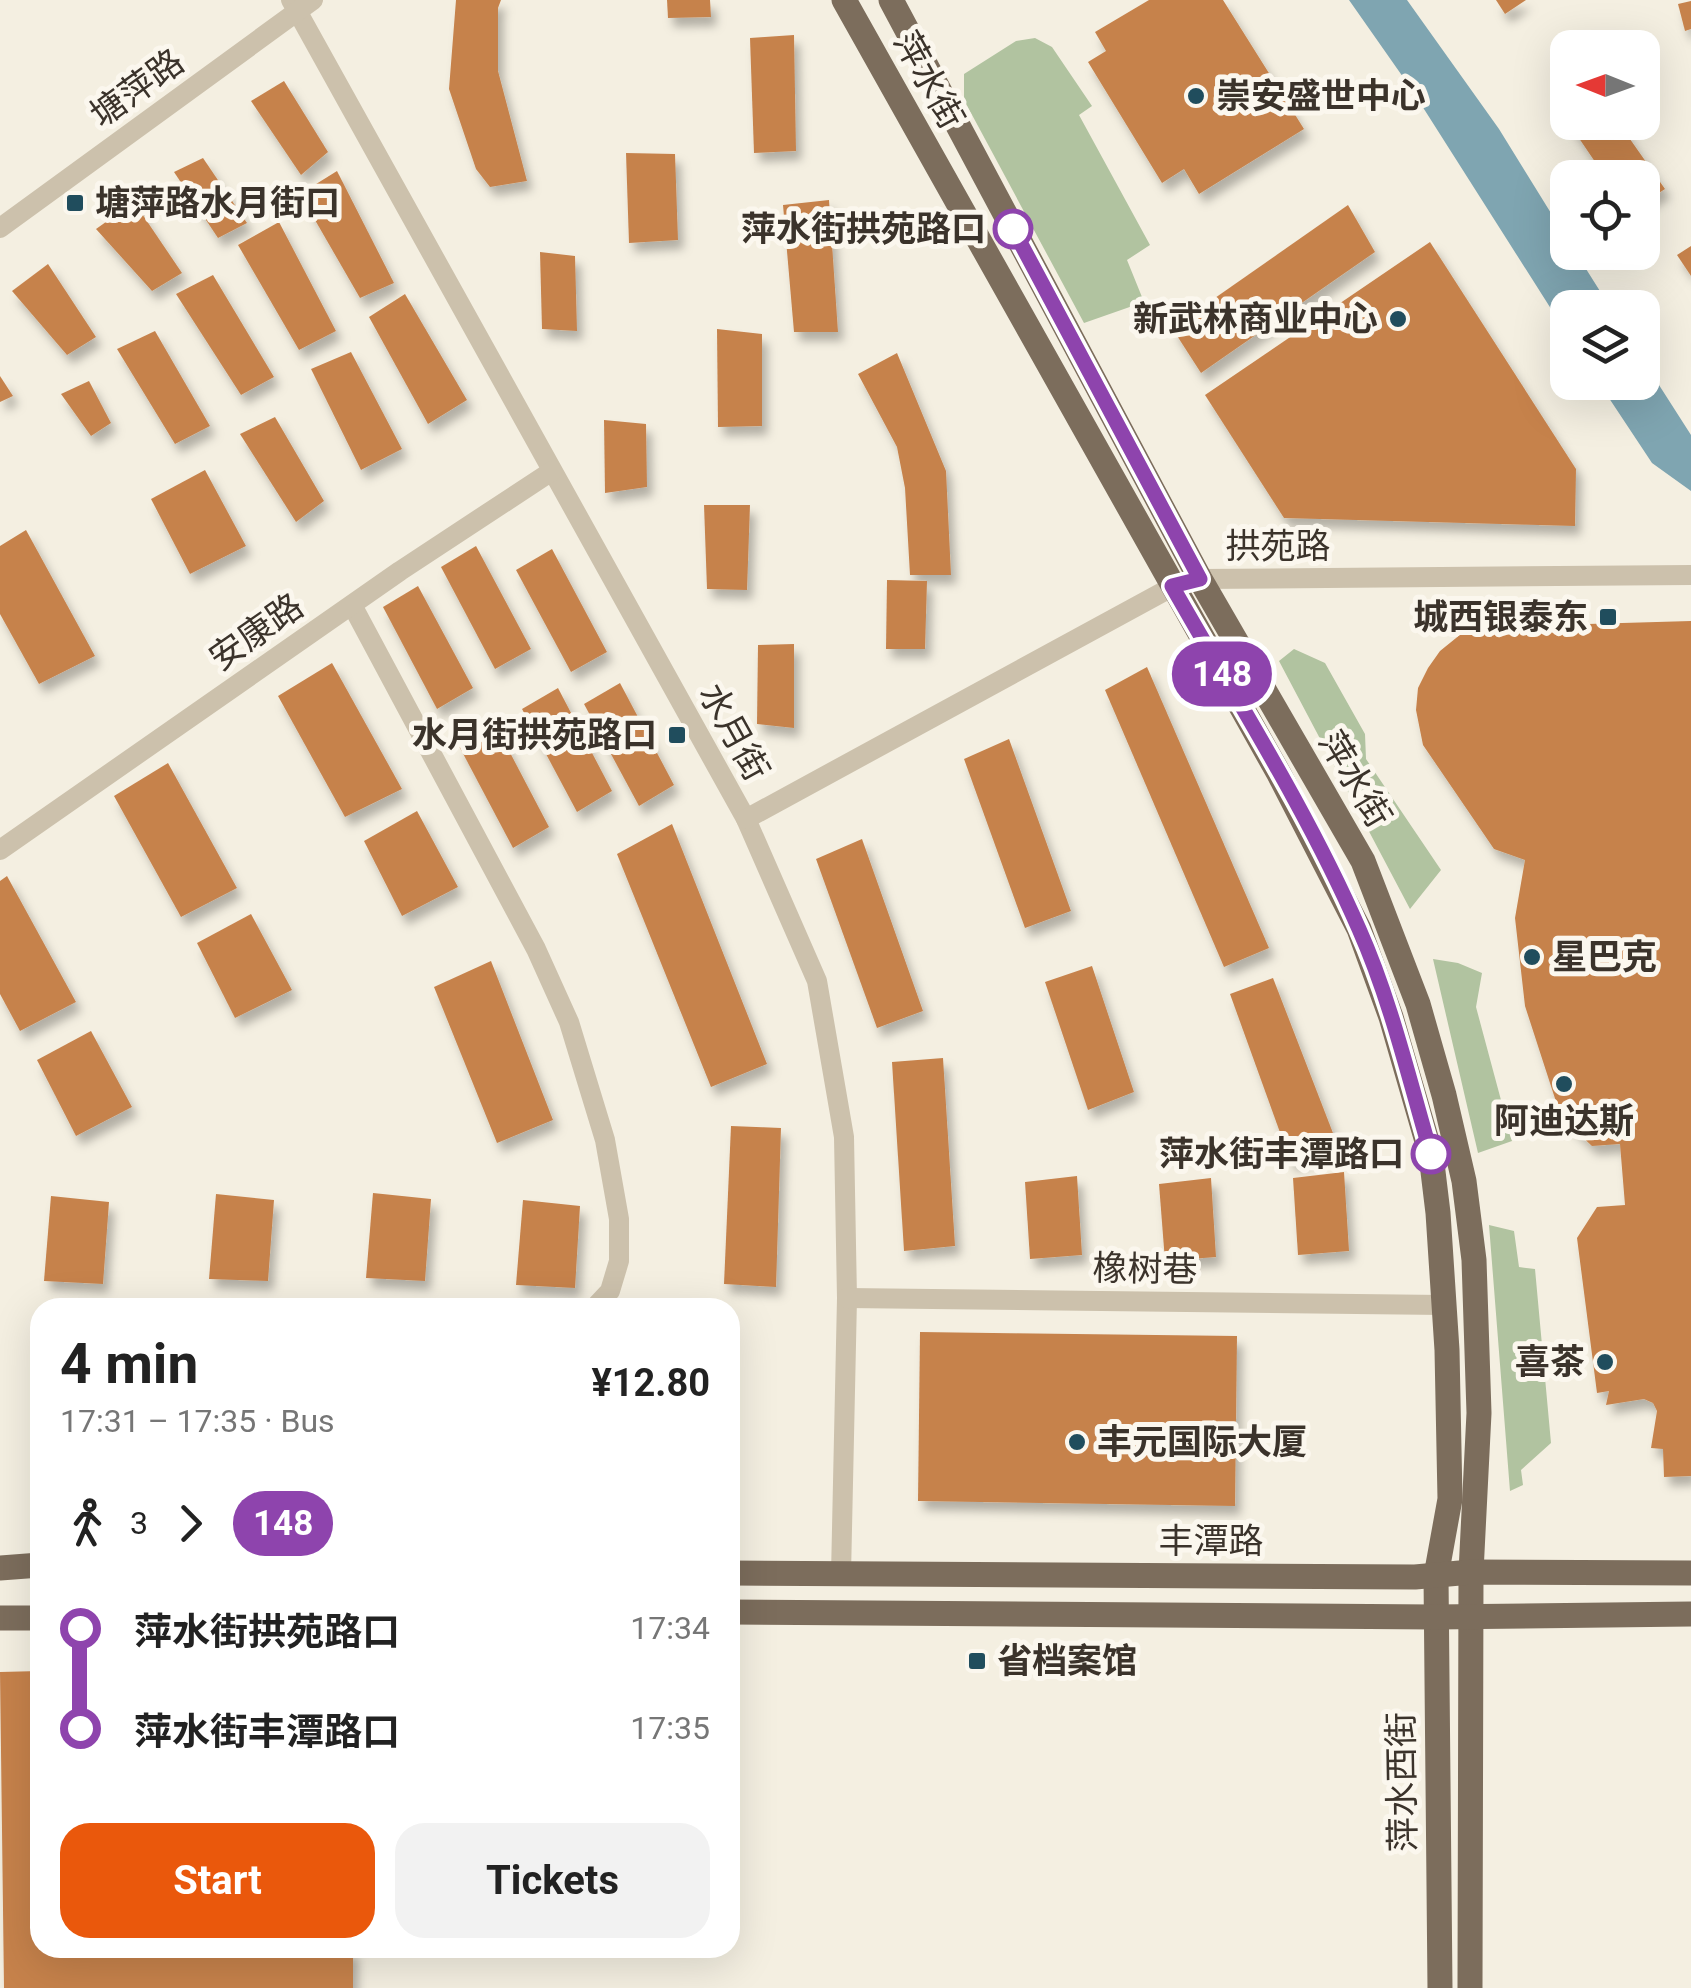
<!DOCTYPE html>
<html lang="en">
<head>
<meta charset="utf-8">
<style>
  body { margin:0; font-family:Roboto,"Noto Sans SC",sans-serif; background:#f2f2f2; color:#222; height:100vh; display:flex; flex-direction:column; font-size:38px; white-space:nowrap }
  * { box-sizing:border-box; margin:0 }
  p { font-size:32px; color:#767676 }
  .icon { flex:none; width:55px; height:55px; fill:none; stroke:currentColor; stroke-width:2; stroke-linecap:round; stroke-linejoin:round }
  .map { position:relative; flex:1; overflow:hidden }
  .sheet { position:absolute; left:30px; top:1298px; width:710px; height:660px; display:flex; flex-direction:column; background:#fff; border-radius:30px; box-shadow:0 10px 40px #0002 }
  .sheet>* { flex:none }
  .badge { padding:0 20px; border-radius:32px; font-size:35px; line-height:65px }
  .needle { width:65px; rotate:271deg }
  .controls { position:absolute; left:1550px; top:30px; display:grid; gap:20px }
  .controls a { display:grid; place-items:center; width:110px; height:110px; border-radius:20px; background:#fff; box-shadow:0 10px 40px #0002; font-size:50px }
  .map>.badge { position:absolute; translate:-50% -50%; box-shadow:0 0 0 5px #fff }
  .legs { display:flex; align-items:center; gap:15px; height:110px; padding:0 30px; font-size:32px }
  .legs p { margin-inline-start:auto }
  .summary { display:flex; align-items:center; justify-content:space-between; height:170px; padding:0 30px }
  h1 { font-size:55px; font-weight:700; line-height:75px }
  .cta { display:flex; gap:20px; margin-top:auto; padding:20px 30px }
  .cta a { flex:1; height:115px; border-radius:30px; background:#ea580c; color:#fff; font-size:40px; font-weight:700; line-height:115px; text-align:center }
  .cta a+a { background:#f2f2f2; color:#222 }
  ul { padding:0 30px; list-style:none }
  li { display:flex; align-items:center; gap:35px; height:100px; font-size:38px }
  li i { display:grid; place-items:center; width:15px; height:100%; margin:0 12px; background:currentColor }
  li i::after { content:''; width:25px; height:25px; margin:-12px; border:8px solid; border-radius:50%; background:#fff }
  li p { margin-inline-start:auto }
  li:first-child i { background:linear-gradient(#0000 50%,currentColor 0) }
  li:last-child i { background:linear-gradient(currentColor 50%,#0000 0) }
  .map>svg:first-child { display:block }
  .green { fill:#b1c3a0 }
  .water { fill:#7fa5b1 }
  .building { fill:#c6824c; filter:url(#shadow) }
  .lines { fill:none; stroke-linecap:round; stroke-linejoin:round }
  .minor { stroke:#ccc1ac; stroke-width:20 }
  .major { stroke:#7c6d5c; stroke-width:25 }
  .line-1-casing { stroke:#fff; stroke-width:22 }
  .line-1 { stroke:#8e44ad; stroke-width:15 }
  .poi-dot { fill:#204d5d; stroke:#fbf7ee; stroke-width:4 }
  .stop-1-dot { fill:#fff; stroke:#8e44ad; stroke-width:5 }
  .labels { text-anchor:middle; stroke-width:10; stroke-linejoin:round; paint-order:stroke }
  .street-label { font-size:35px; fill:#3b332b; stroke:#fbf7ee }
  .poi-label { font-size:35px; font-weight:bold; fill:#3b332b; stroke:#fbf7ee; text-anchor:start }
  .stop-label { font-size:35px; font-weight:bold; fill:#3b332b; stroke:#fbf7ee; text-anchor:end }
</style>
</head>
<body>
<div class="map">
<svg width="1691" height="1988" viewBox="0 0 1691 1988">
  <defs>
    <filter id="shadow"><feDropShadow dx="5.5" dy="9" stdDeviation="5" flood-color="#0004"/></filter>
  </defs>
  <rect width="100%" height="100%" fill="#f4efe1"/>
  <g class="green">
    <polygon points="1035,38 1052,47 1092,106 1079,115 1150,245 1127,260 1144,302 1084,323 964,100 964,74 1016,41"/>
    <polygon points="1294,649 1325,663 1365,734 1366,759 1441,870 1410,909 1279,661"/>
    <polygon points="1433,959 1458,963 1482,973 1476,1007 1512,1141 1478,1153"/>
    <polygon points="1489,1225 1514,1231 1519,1267 1535,1269 1551,1443 1521,1470 1523,1485 1510,1491"/>
  </g>
  <g class="water">
    <polygon points="1349,0 1407,0 1499,129 1567,239 1568,252 1576,253 1610,307 1568,308 1567,334 1410,87"/>
    <polygon points="1643,360 1691,435 1691,491 1652,463 1599,383 1642,382"/>
  </g>
  <g class="building">
    <polygon points="456,0 501,0 498,8 498,71 527,181 490,187 476,169 449,89"/>
    <polygon points="667,0 710,0 711,17 668,18"/>
    <polygon points="1149,0 1223,0 1304,129 1199,194 1184,169 1162,183 1088,62 1106,51 1095,32"/>
    <polygon points="1496,0 1526,0 1505,14"/>
    <polygon points="1691,1 1691,29 1685,31 1678,4"/>
    <polygon points="794,35 796,151 754,153 750,38"/>
    <polygon points="284,81 328,152 301,175 251,101"/>
    <polygon points="1568,122 1618,122 1665,189 1642,204 1642,178 1606,178"/>
    <polygon points="626,153 675,154 678,240 629,243"/>
    <polygon points="203,158 247,223 218,238 174,172"/>
    <polygon points="337,171 394,283 360,298 300,194"/>
    <polygon points="829,200 838,332 794,332 783,205"/>
    <polygon points="134,202 182,273 152,291 96,229"/>
    <polygon points="1348,205 1375,252 1201,373 1172,328"/>
    <polygon points="279,222 336,331 299,350 238,245"/>
    <polygon points="1430,242 1576,469 1575,526 1284,518 1205,395"/>
    <polygon points="1691,246 1691,276 1677,255"/>
    <polygon points="540,252 575,256 577,331 542,329"/>
    <polygon points="48,264 96,337 67,355 12,291"/>
    <polygon points="213,275 274,377 241,395 176,294"/>
    <polygon points="405,294 467,400 428,424 369,317"/>
    <polygon points="717,329 762,334 762,426 718,427"/>
    <polygon points="155,331 210,426 175,444 117,349"/>
    <polygon points="351,352 402,449 361,470 311,369"/>
    <polygon points="897,353 946,471 951,575 910,575 905,488 897,447 858,374"/>
    <polygon points="0,376 13,396 0,402"/>
    <polygon points="89,381 111,423 91,436 61,394"/>
    <polygon points="275,417 324,501 296,522 240,434"/>
    <polygon points="604,420 646,424 647,487 605,493"/>
    <polygon points="205,470 246,546 190,574 151,499"/>
    <polygon points="704,505 750,505 747,590 707,589"/>
    <polygon points="26,530 95,656 39,684 0,614 0,546"/>
    <polygon points="476,546 531,649 495,669 441,567"/>
    <polygon points="552,549 607,652 571,672 516,570"/>
    <polygon points="887,580 927,581 925,649 886,649"/>
    <polygon points="418,586 473,688 437,709 383,607"/>
    <polygon points="1691,621 1691,1476 1664,1477 1663,1449 1651,1448 1657,1411 1653,1403 1644,1399 1606,1405 1609,1391 1597,1393 1577,1238 1597,1207 1625,1205 1620,1144 1592,1146 1561,1117 1525,1006 1515,918 1525,860 1494,849 1423,745 1416,710 1418,688 1428,668 1440,651 1461,634 1484,627"/>
    <polygon points="794,644 794,728 757,724 758,645"/>
    <polygon points="332,663 402,789 345,817 278,696"/>
    <polygon points="1147,667 1269,948 1224,967 1105,690"/>
    <polygon points="620,683 674,785 639,806 584,704"/>
    <polygon points="558,688 612,791 577,812 522,709"/>
    <polygon points="495,724 549,827 513,848 459,746"/>
    <polygon points="1009,739 1071,911 1025,928 964,759"/>
    <polygon points="168,763 237,888 181,917 114,796"/>
    <polygon points="417,811 458,887 402,916 364,841"/>
    <polygon points="672,824 767,1064 711,1087 617,854"/>
    <polygon points="862,839 923,1011 877,1028 816,859"/>
    <polygon points="7,876 76,1002 20,1031 0,994 0,881"/>
    <polygon points="251,914 292,990 235,1018 197,943"/>
    <polygon points="491,961 553,1120 497,1143 434,987"/>
    <polygon points="1092,966 1134,1092 1088,1110 1045,982"/>
    <polygon points="1273,978 1338,1146 1291,1163 1230,994"/>
    <polygon points="91,1031 132,1107 76,1136 37,1060"/>
    <polygon points="943,1058 955,1246 904,1251 892,1062"/>
    <polygon points="731,1126 781,1128 776,1287 724,1284"/>
    <polygon points="1344,1172 1349,1251 1298,1255 1293,1178"/>
    <polygon points="1077,1176 1082,1255 1030,1259 1025,1182"/>
    <polygon points="1211,1178 1216,1257 1165,1261 1159,1184"/>
    <polygon points="373,1193 431,1199 425,1281 366,1278"/>
    <polygon points="216,1194 274,1200 268,1281 209,1279"/>
    <polygon points="51,1196 109,1202 103,1284 44,1281"/>
    <polygon points="523,1200 580,1206 575,1288 516,1285"/>
    <polygon points="920,1332 1237,1336 1235,1506 918,1501"/>
    <polygon points="40,1671 40,1948 353,1948 353,1988 4,1988 0,1672"/>
  </g>
  <g class="lines">
    <g class="minor">
      <polyline points="291,0 746,819 817,981 844,1137 847,1298 841,1575"/>
      <polyline points="0,228 313,0"/>
      <polyline points="352,605 536,949 569,1022 605,1140 619,1219 619,1261 610,1291 594,1308"/>
      <polyline points="746,819 1172,587 1200,579 1691,575"/>
      <polyline points="0,850 400,571 552,471"/>
      <polyline points="847,1298 1443,1305"/>
    </g>
    <g class="major">
      <polyline points="844,0 1279,774 1359,929 1391,1017 1431,1155 1438,1213 1447,1350 1450,1499 1436,1576 1440,1988"/>
      <polyline points="891,0 1200,579 1363,861 1418,1004 1444,1095 1464,1181 1474,1260 1479,1413 1471,1572 1470,1988"/>
      <polyline points="0,1568 40,1565"/>
      <polyline points="730,1573 1415,1577 1471,1572 1691,1573"/>
      <polyline points="730,1612 1435,1617 1691,1614"/>
      <polyline points="0,1618 40,1618"/>
    </g>
  </g>
  <g class="lines">
    <g class="line-1-casing">
      <path id="line-1" d="M 1013,229 L 1200,579 L 1172,586 C 1236,699 1307,810 1359,929 C 1391,1001 1409,1079 1431,1154"/>
    </g>
    <use href="#line-1" class="line-1"/>
  </g>
  <g class="poi-dot">
    <circle cx="1196" cy="96" r="10"/>
    <rect x="65" y="193" width="20" height="20" rx="5"/>
    <circle cx="1398" cy="319" r="10"/>
    <rect x="1598" y="607" width="20" height="20" rx="5"/>
    <rect x="667" y="725" width="20" height="20" rx="5"/>
    <circle cx="1532" cy="957" r="10"/>
    <circle cx="1564" cy="1084" r="10"/>
    <circle cx="1605" cy="1362" r="10"/>
    <circle cx="1077" cy="1442" r="10"/>
    <rect x="967" y="1651" width="20" height="20" rx="5"/>
  </g>
  <g class="stop-1-dot">
    <circle cx="1013" cy="229" r="18"/>
    <circle cx="1431" cy="1154" r="18"/>
  </g>
  <g class="labels">
    <g class="street-label">
      <text transform="translate(929 80) rotate(61)" y="12">萍水街</text>
      <text transform="translate(137 88) rotate(-36)" y="12">塘萍路</text>
      <text x="1278" y="558">拱苑路</text>
      <text transform="translate(256 632) rotate(-35)" y="12">安康路</text>
      <text transform="translate(734 732) rotate(61)" y="12">水月街</text>
      <text transform="translate(1355 779) rotate(59)" y="12">萍水街</text>
      <text transform="translate(1145 1269) rotate(1)" y="12">橡树巷</text>
      <text x="1211" y="1553">丰潭路</text>
      <text transform="translate(1402 1782) rotate(-91)" y="12">萍水西街</text>
    </g>
    <g class="poi-label">
      <text x="1216" y="108">崇安盛世中心</text>
      <text x="95" y="215">塘萍路水月街口</text>
      <text x="1378" y="331" text-anchor="end">新武林商业中心</text>
      <text x="1588" y="629" text-anchor="end">城西银泰东</text>
      <text x="657" y="747" text-anchor="end">水月街拱苑路口</text>
      <text x="1552" y="969">星巴克</text>
      <text x="1564" y="1133" text-anchor="middle">阿迪达斯</text>
      <text x="1585" y="1374" text-anchor="end">喜茶</text>
      <text x="1097" y="1454">丰元国际大厦</text>
      <text x="997" y="1673">省档案馆</text>
    </g>
    <g class="stop-label">
      <text x="986" y="241">萍水街拱苑路口</text>
      <text x="1404" y="1166">萍水街丰潭路口</text>
    </g>
  </g>
</svg>
<div class="controls">
<a><svg class="needle" viewBox="-14 -14 28 28"><path d="M0-13l5 13h-10z" fill="#e53935"/><path d="M0 13l5-13h-10z" fill="#767676"/></svg></a>
<a><svg class="icon" aria-label="locate" viewBox="0 0 24 24"><circle cx="12" cy="12" r="6"/><path d="M12 2v4M12 18v4M2 12h4M18 12h4"/></svg></a>
<a><svg class="icon" aria-label="layers" viewBox="0 0 24 24"><path d="M12 4l9 5-9 5-9-5zM3 14l9 5 9-5"/></svg></a>
</div>
<b class="badge" style="left:1222px;top:674px;background:#8e44ad;color:#fff">148</b>
<section class="sheet">
<div class="summary"><div><h1>4 min</h1><p>17:31 – 17:35 · Bus</p></div><b>¥12.80</b></div>
<div class="legs"><svg class="icon" aria-label="walk" viewBox="0 0 24 24"><circle cx="13" cy="4" r="2"/><path d="M13 8l-2 6 4 7M11 14l-3 7M7 12l3-4h3l4 4"/></svg>3<svg class="icon" aria-label="forward" viewBox="0 0 24 24"><path d="M9 5l7 7-7 7"/></svg><b class="badge" style="background:#8e44ad;color:#fff">148</b></div>
<ul>
<li><i style="color:#8e44ad"></i><b>萍水街拱苑路口</b><p>17:34</p></li>
<li><i style="color:#8e44ad"></i><b>萍水街丰潭路口</b><p>17:35</p></li>
</ul>
<div class="cta"><a>Start</a><a>Tickets</a></div>
</section>
</div>
</body>
</html>
